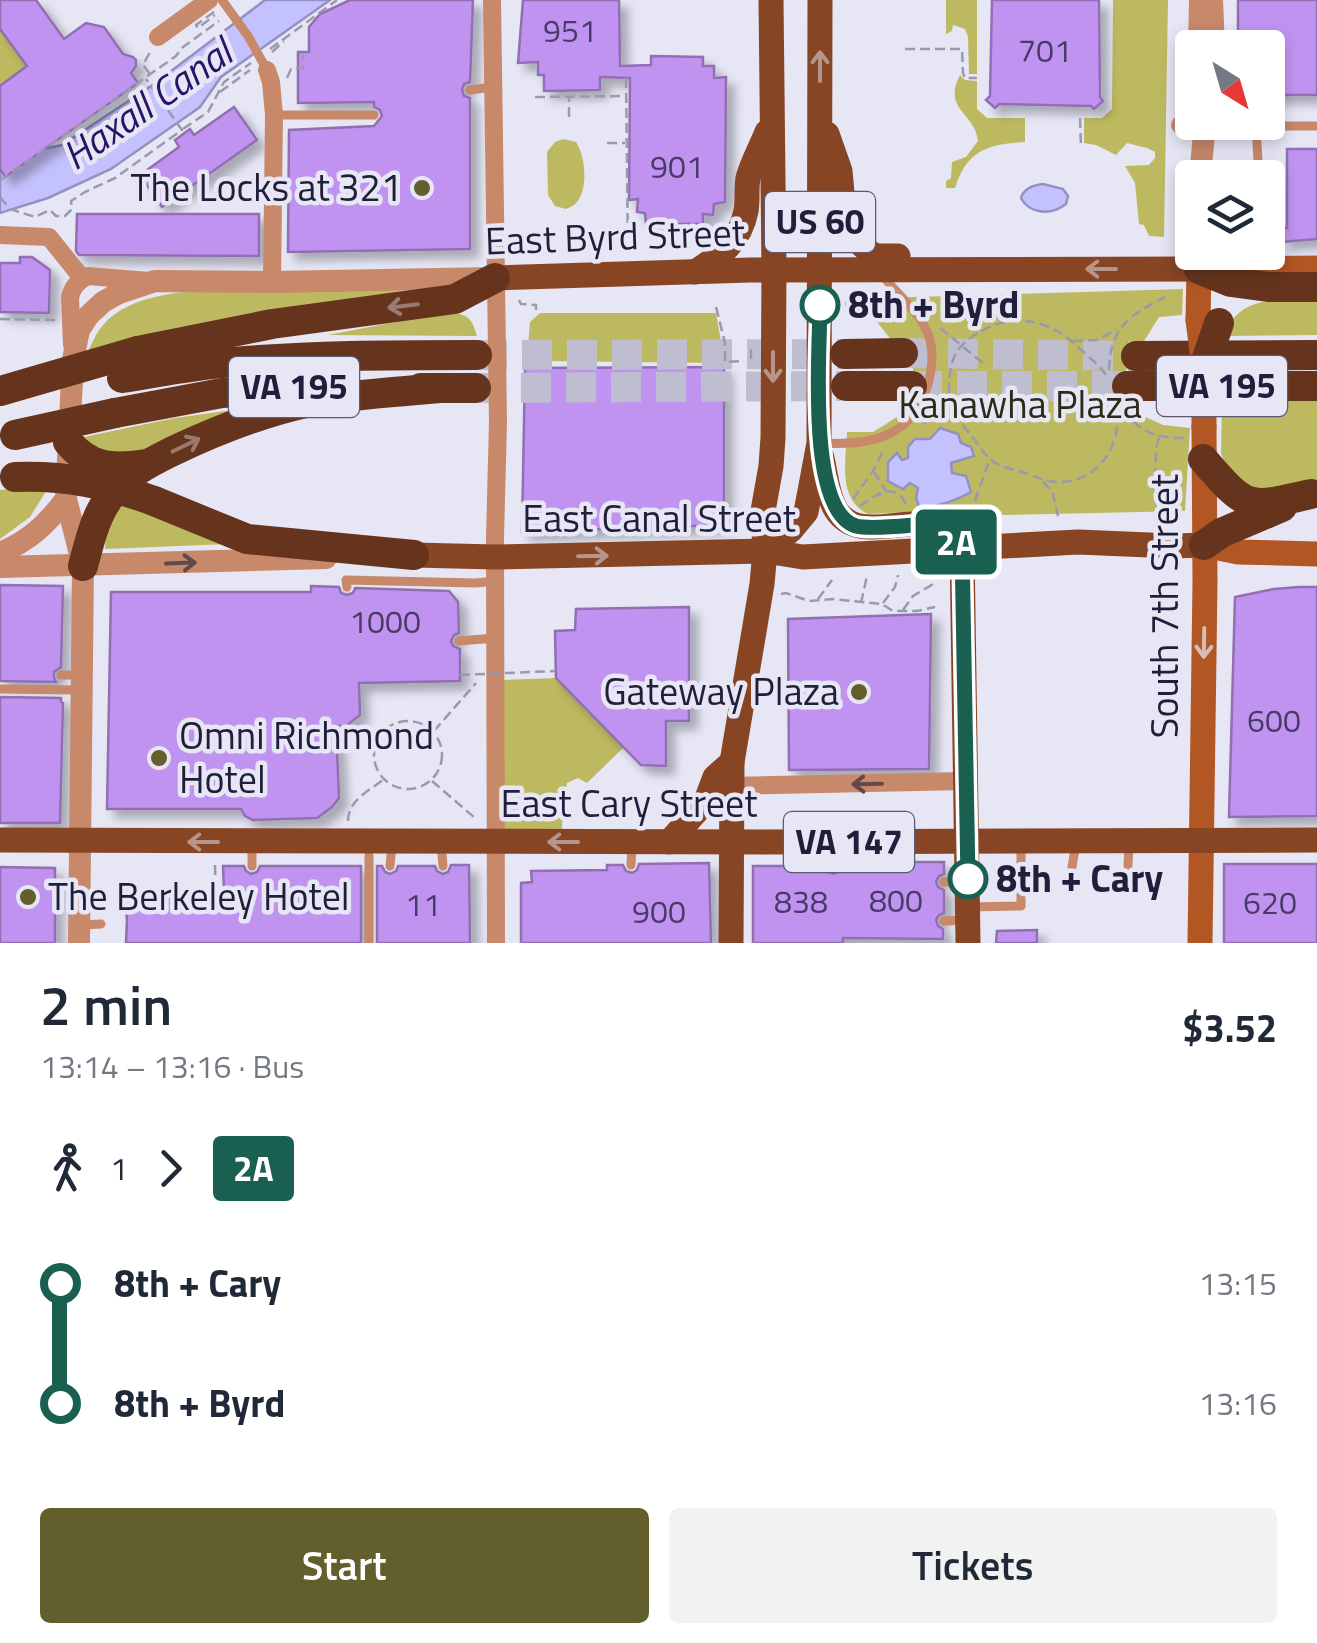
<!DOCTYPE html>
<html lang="en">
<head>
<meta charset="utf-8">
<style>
  body { margin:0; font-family:"Titillium Web",sans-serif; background:#f2f2f3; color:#1f2937; height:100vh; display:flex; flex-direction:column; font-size:38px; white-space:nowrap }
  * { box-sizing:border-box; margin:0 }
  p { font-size:32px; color:#747a83 }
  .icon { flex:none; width:55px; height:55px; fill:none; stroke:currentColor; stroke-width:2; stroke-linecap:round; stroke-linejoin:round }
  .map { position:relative; height:943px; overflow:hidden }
  .side { display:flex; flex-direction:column; background:#fff; flex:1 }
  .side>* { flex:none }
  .badge { padding:0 20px; border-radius:8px; font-size:35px; line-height:65px }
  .needle { width:65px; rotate:143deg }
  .buttons { position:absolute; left:1175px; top:30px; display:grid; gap:20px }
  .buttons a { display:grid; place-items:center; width:110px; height:110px; border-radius:10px; background:#fff; box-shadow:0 5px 15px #0003; font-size:50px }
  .map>.badge { position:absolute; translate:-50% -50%; box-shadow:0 0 0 5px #fff }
  .legs { display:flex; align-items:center; gap:15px; height:110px; padding:0 40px; font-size:32px }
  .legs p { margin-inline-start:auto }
  .overview { display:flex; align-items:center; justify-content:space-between; height:170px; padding:0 40px }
  h1 { font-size:55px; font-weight:600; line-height:75px }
  .primary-button { display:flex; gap:20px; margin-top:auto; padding:20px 40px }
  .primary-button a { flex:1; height:115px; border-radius:10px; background:#625f2c; color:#fff; font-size:40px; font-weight:600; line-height:115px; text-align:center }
  .primary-button a+a { background:#f2f2f3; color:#1f2937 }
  ul { padding:0 40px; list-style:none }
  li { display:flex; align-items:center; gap:35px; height:120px; font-size:38px }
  li i { display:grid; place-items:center; width:15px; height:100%; margin:0 12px; background:currentColor }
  li i::after { content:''; width:25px; height:25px; margin:-12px; border:8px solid; border-radius:50%; background:#fff }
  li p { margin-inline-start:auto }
  li:first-child i { background:linear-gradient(#0000 50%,currentColor 0) }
  li:last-child i { background:linear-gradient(currentColor 50%,#0000 0) }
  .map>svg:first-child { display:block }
  .green { fill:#bdb960 }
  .water { fill:#c4c2fe; stroke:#9391c4; stroke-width:2.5 }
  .building { fill:#c193f1; stroke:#906fb3; stroke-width:2.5; filter:url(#shadow) }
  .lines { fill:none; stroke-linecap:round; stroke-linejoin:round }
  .motorway-tunnel { stroke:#bfbed0; stroke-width:30; stroke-dasharray:30 15; stroke-linecap:butt }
  .path { stroke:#9a99ad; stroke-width:2.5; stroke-dasharray:10 5; stroke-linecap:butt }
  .service { stroke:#c8886a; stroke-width:9 }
  .minor { stroke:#c8886a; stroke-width:18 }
  .tertiary { stroke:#c8886a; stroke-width:22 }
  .secondary { stroke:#b25623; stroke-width:25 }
  .primary { stroke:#874523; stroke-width:25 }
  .motorway { stroke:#66341c; stroke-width:30 }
  .path-bridge { stroke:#9a99ad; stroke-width:2.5; stroke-dasharray:10 5; stroke-linecap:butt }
  .service-bridge { stroke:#c8886a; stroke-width:9 }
  .secondary-bridge { stroke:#b25623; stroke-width:25 }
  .motorway-bridge { stroke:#66341c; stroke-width:30 }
  .oneway { stroke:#b6968c }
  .oneway2 { stroke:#997b73 }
  .oneway3 { stroke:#64484e }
  .oneway4 { stroke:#d6bbb6 }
  .line-1-casing { stroke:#fff; stroke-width:22 }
  .line-1 { stroke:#1a6051; stroke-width:15 }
  .poi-dot { fill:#625f2c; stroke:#e6e6f5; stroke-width:4 }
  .stop-1-dot { fill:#fff; stroke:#1a6051; stroke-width:5 }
  .labels { text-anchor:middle; stroke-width:9; stroke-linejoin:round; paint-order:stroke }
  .number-label { font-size:32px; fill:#493b68 }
  .shield { fill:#e6e6f5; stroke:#5c5a73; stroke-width:2.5 }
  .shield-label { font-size:35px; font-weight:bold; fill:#211e3b }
  .poi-label { font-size:38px; fill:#211e3b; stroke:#e6e6f5; text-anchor:end }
  .street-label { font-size:38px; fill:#211e3b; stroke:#e6e6f5 }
  .stop-label { font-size:38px; font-weight:bold; fill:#211e3b; stroke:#e6e6f5; text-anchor:start }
  .park-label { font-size:38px; fill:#2c2b17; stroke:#e6e6f5 }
  .water-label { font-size:40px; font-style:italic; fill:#291367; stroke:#e6e6f5 }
</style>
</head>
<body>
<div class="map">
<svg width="1317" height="943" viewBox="0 0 1317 943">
  <defs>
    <filter id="shadow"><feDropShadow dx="8" dy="8" stdDeviation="5" flood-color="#0004"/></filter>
  </defs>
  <rect width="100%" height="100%" fill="#e6e6f5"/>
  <g class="green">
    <polygon points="946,0 977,0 977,74 969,74 968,37 965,29 953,25 952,31 946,34"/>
    <polygon points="1113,0 1168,0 1164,237 1149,236 1144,225 1139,224 1135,183 1125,166 1149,165 1155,158 1155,152 1147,148 1127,143 1116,155 1096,145 1084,143 1084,118 1102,118 1112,109"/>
    <polygon points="0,29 27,66 0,85"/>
    <path d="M 960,75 L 965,80 L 977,81 L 977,109 L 987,118 L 1025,118 L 1025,142 C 988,144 967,150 955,188 L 946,188 L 946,181 L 951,178 L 952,162 L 966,157 L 978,141 C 975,112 942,110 960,75 Z"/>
    <path d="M 563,139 L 576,142 C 585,155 588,185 579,199 C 575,206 572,206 566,209 L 555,206 L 548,195 L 547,152 L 555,142 Z"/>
    <path d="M 1183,289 L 1182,315 L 1159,317 L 1126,370 L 1128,409 L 1163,425 L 1190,428 L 1185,511 L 1002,515 L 1001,511 L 925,511 L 868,514 C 837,499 846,461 847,432 L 873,432 L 913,407 L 913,367 L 873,317 L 845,316 L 845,299 Z"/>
    <path d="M 276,290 L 433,291 L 87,353 C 92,344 96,333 103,325 C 139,283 225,291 276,290 Z"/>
    <path d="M 1317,300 L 1317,335 L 1224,336 C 1239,293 1280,301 1317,300 Z"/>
    <path d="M 447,312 C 467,315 471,315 477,336 L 328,335 Z"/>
    <polygon points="540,313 716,313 721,341 720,363 540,361 534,359 528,346 530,322"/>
    <polygon points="1317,400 1317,482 1265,498 1226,468 1221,453 1222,401"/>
    <polygon points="290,402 116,460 79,438 175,418"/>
    <polygon points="18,488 48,488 30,517 0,539 0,490"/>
    <polygon points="121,501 227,544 105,549 106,528"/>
    <polygon points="556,678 624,747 587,783 578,778 567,783 565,795 568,801 563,808 562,829 503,831 504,680"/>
  </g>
  <g class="water">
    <polygon points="265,0 330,0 221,77 200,107 111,169 48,198 0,213 0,151 15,155 62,145 154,84"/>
    <path d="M 1043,184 L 1063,189 L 1068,196 L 1066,204 C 1052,215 1030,215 1021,198 C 1024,188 1033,185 1043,184 Z"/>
    <path d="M 940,428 L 958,434 L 961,443 L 971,447 L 974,456 L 951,463 L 952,473 L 966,476 L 971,492 C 956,501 938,506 920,509 L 916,498 L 918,488 L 910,483 L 903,489 L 888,481 L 888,462 L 897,453 L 902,460 L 908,458 L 908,447 L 915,439 L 930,439 Z"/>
  </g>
  <g class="building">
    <polygon points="0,0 36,0 64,39 86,23 104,27 123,54 133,57 136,60 136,66 131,73 138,83 5,177 0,169 0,86 27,66 0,29"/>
    <polygon points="350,0 473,0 470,82 464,84 462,90 464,96 470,98 470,249 288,252 289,130 374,126 382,116 380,110 374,107 374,102 298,103 298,52 309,52 309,27 320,14"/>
    <polygon points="523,0 619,0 620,66 651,65 651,56 703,57 703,66 714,66 714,78 726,77 725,202 714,204 713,215 703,214 703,224 646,224 645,213 637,212 638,199 629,200 630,78 600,77 600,90 544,91 544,75 538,75 538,62 518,63"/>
    <polygon points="992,0 1099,0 1100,97 1103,101 1094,109 1091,106 999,104 995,108 986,100 990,96"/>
    <polygon points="1238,0 1317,0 1317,95 1268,95 1268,48 1238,48"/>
    <polygon points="234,107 257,140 162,207 140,175 179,147 175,140 190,129 194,135"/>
    <polygon points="1287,149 1317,149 1317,239 1282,242 1282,228 1287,228"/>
    <polygon points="77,214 259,214 259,256 79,255 76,251"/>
    <polygon points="20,257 32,257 50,270 49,313 0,312 0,263 20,263"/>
    <polygon points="724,367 724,525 522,532 525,368"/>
    <polygon points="0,585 63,586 61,667 54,672 54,678 56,682 0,681"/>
    <polygon points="311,586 339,587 341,593 347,595 353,593 355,588 449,591 458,602 459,633 454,635 451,641 453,646 460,649 460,681 359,683 360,715 346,726 336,726 339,798 332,807 317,818 253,820 245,816 241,809 107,809 111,592 311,592"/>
    <polygon points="1299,587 1317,587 1317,816 1229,817 1235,597 1274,589"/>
    <polygon points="689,607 689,721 666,721 666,766 641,765 556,678 555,631 575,630 576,609"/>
    <polygon points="931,614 929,769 789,770 788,619"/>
    <polygon points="0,697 61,698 61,702 63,703 60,823 0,823"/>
    <polygon points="849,862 851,868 857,870 863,868 865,862 944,862 944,874 939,876 936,881 938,887 944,890 944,913 939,915 936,920 938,926 943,929 943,939 843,938 843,943 753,943 753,866 825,866 828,872 834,874 839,871 841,866 849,866"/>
    <polygon points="709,863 711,943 521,943 521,883 532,882 531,871 607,870 607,865 623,865 626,871 632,873 637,870 639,864"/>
    <rect x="1224" y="864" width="93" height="79"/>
    <polygon points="451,865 469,865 470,943 377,943 377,866 382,866 385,872 390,874 396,871 398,866 435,866 437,871 443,874 448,872"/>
    <polygon points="223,866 244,866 246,871 251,874 257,872 260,866 361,866 361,943 126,943 127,920 124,890 224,890"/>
    <polygon points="0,867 55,868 55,943 0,943"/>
    <polygon points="1037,930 1037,943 996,943 997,931"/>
  </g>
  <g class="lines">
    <g class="motorway-tunnel">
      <polyline points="903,353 1136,356"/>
      <polyline points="477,355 845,354"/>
      <polyline points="912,386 1127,386"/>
      <polyline points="476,388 846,386"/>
    </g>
    <g class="path">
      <polyline points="270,49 337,0"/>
      <polyline points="905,49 962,49 963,73 965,78 977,78"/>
      <polyline points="272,52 284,41"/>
      <polyline points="150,74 143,65 150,52"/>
      <polyline points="287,78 291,69 303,68 303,55"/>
      <polyline points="626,78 628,252"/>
      <polyline points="220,92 250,70"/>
      <polyline points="535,97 625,96"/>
      <polyline points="569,117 569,98"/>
      <polyline points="1080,118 1081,147"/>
      <polyline points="183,129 208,112 224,82 251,63"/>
      <polyline points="607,143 625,143"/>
      <polyline points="0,180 176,56 183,47 219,21"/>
      <polyline points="0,197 10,209 35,217 50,210 56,216 65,216 72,209 71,201 85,192 115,178 182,130 146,79"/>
      <polyline points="687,224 689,251"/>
      <polyline points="519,300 521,304 536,305 536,310"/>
      <polyline points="716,307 725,343 725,362 744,361"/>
      <polyline points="0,319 56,320"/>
      <polyline points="940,328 984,364"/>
      <polyline points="1073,341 1096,340 1117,330"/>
      <polyline points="751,349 751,361"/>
      <path d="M 1109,370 C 1110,327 1130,315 1165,297"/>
      <path d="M 1106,375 C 1098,364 1089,357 1079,348 C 1049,318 1012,312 976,334 C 964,342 956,349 952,363 C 945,394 950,408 969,433 C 977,442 984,455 994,462 C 1003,468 1012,469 1022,472 C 1035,476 1045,482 1059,482 C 1099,482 1123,444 1116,408"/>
      <path d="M 1123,410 C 1140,433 1156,438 1185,438"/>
      <polyline points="924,424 949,405"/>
      <polyline points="1159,438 1156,448 1155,503 1167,504 1167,495 1182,495"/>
      <polyline points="874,472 886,491"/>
      <polyline points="1043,481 1053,494 1058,516"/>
      <polyline points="853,499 873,471 883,451"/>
      <path d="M 860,506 C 875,495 896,481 906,504"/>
      <polyline points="970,515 989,461"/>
      <polyline points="781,594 786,593 809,601 833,599 882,604 893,611 917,611 935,607"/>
      <polyline points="818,599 832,580"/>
      <polyline points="861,603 867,576"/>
      <polyline points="883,603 895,587 898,575"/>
      <polyline points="903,610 913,596 935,583"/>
      <circle cx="408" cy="755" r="34"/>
      <polyline points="434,731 476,683"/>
      <polyline points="432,781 475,818"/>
      <path d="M 348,821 C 348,801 368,791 383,780"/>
      <polyline points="215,865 216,902"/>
    </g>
    <g class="service">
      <polyline points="470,90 492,87"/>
      <polyline points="274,115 374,115"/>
      <polyline points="1217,126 1317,126"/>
      <polyline points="1256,126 1259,178"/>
      <path d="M 1268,207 C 1275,213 1276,223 1268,229"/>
      <path d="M 823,443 C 871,446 915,436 928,384 C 932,369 934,352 929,337 C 922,314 897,294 882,275"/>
      <polyline points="347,587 346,580 476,583 495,581"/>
      <polyline points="459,641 495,638"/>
      <polyline points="61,675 80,675"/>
      <polyline points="0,689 79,690"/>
      <polyline points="441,843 443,866"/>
      <polyline points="857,862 859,844"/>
      <polyline points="631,865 632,845"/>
      <polyline points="252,866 252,845"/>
      <polyline points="390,866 392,844"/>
      <polyline points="833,866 834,844"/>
      <polyline points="1128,866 1129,843"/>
      <polyline points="1072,867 1076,843"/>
      <polyline points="944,882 965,882"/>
      <polyline points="969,907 1021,906 1021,844"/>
      <polyline points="944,921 965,920"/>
      <polyline points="82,925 101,924"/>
      <polyline points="369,943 369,856"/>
    </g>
    <g class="minor">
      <polyline points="492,0 498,422 495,537 496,943"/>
      <polyline points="158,37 209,0"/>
      <polyline points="1197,48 1198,0"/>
      <polyline points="267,70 271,82 274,115 272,282"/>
      <polyline points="1180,125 1192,116"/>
      <polyline points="0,235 49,237 82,278"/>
      <path d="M 72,345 L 70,297 C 73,286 78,281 88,276 L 149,281"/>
      <polyline points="732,786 965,781"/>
    </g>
    <g class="tertiary">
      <polyline points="1212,0 1214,48"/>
      <polyline points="1200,178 1205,122"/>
      <path d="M 0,553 C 29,541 47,524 66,499"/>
      <polyline points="0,567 326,558"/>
      <polyline points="79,943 83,566 66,499 73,360 79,330 89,315 103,302 119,293 155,281 272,282 492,278"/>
    </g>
    <g class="secondary">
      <polyline points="1198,320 1199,269 1317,268"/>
      <polyline points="1204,545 1238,552 1317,554"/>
      <polyline points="1200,943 1205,582 1204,427"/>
    </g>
    <g class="primary">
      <polyline points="827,134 840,171 844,215 854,237 870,253 877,256 898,256"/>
      <path d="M 695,272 C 720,256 740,242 746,211 C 748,200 746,189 748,178 C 752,163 761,147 767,132"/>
      <polyline points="495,278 750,270 1199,269"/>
      <path d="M 822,458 C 826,475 827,495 836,510 C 859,545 908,513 939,528 C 949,532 955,541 962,548"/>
      <polyline points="962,548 968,943"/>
      <polyline points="765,551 791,530 806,512 819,443 820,0"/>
      <polyline points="414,555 495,557 765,551 803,557 1078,542 1173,546 1204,545"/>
      <polyline points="0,840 763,842 1317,840"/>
      <polyline points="669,842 706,801 715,777 732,762"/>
      <polyline points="731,943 732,762 762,584 765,551 763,511 771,466 773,438 774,270 771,0"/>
    </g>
    <g class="motorway">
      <polyline points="1199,269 1231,282 1268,287 1317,287"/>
      <polyline points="138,351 272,324 455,299 495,278"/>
      <polyline points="845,354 903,353"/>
      <polyline points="1136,356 1317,355"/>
      <path d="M 122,378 C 155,373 188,366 222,363 C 307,355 392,355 477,355"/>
      <polyline points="846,386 912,386"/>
      <polyline points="1127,386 1317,386"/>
      <polyline points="421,388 476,388"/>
      <polyline points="115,413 222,393 320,387"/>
      <path d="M 68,442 C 91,469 113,469 146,464"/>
      <path d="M 1203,459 C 1247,510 1247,509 1311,494"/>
      <polyline points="154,501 247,539 414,555"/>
      <polyline points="1204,545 1221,533 1282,507"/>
      <path d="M 83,566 C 90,540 95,516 111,495 C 126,474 151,462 173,451 C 217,430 263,412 310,402 C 353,394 398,392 440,388"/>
    </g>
    <g class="path-bridge">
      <polyline points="214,12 196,25 198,28 215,15"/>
      <polyline points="460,675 555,671"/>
    </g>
    <polyline class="service-bridge" points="222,0 248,36 267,70"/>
    <polyline class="secondary-bridge" points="1198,320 1204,367 1204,427"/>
    <g class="motorway-bridge">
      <polyline points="1204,367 1219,323"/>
      <polyline points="0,391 138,351"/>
      <polyline points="15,435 115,413"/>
      <path d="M 15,477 C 65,475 108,484 154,501"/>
    </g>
  </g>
  <defs><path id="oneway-shaft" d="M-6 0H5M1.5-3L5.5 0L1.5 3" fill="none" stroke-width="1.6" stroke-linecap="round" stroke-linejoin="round" transform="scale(2.5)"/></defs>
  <g class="oneway">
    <use href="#oneway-shaft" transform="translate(820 66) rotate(-90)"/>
    <use href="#oneway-shaft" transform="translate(1101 269) rotate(180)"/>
    <use href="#oneway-shaft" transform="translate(773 367) rotate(90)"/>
    <use href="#oneway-shaft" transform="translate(593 556) rotate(-1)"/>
    <use href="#oneway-shaft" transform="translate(203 842) rotate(-180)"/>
    <use href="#oneway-shaft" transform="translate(563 842) rotate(180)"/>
  </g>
  <g class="oneway2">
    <use href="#oneway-shaft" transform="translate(403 306) rotate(173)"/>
    <use href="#oneway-shaft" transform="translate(186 445) rotate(-26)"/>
  </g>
  <g class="oneway3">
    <use href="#oneway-shaft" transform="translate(181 563) rotate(-2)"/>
    <use href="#oneway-shaft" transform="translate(867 784) rotate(179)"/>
  </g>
  <use class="oneway4" href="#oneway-shaft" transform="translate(1204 643) rotate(91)"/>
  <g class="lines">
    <g class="line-1-casing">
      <path id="line-1" d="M 820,305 C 820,348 806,511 856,526 C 872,530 909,525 926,524 L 944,531 L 962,548 L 968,879"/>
    </g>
    <use href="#line-1" class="line-1"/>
  </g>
  <g class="poi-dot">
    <circle cx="422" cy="188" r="10"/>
    <circle cx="859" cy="692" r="10"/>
    <circle cx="159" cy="758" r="10"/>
    <circle cx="28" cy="897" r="10"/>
  </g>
  <g class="stop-1-dot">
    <circle cx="820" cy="305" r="18"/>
    <circle cx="968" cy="879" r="18"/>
  </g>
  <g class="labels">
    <g class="number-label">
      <text x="570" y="42">951</text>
      <text x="1045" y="62">701</text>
      <text x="677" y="178">901</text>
      <text x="385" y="633">1000</text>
      <text x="1274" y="732">600</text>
      <text x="896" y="912">800</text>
      <text x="801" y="913">838</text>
      <text x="1270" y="914">620</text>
      <text x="423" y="916">11</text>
      <text x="659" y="923">900</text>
    </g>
    <g class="shield">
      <rect x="765" y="192" width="110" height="60" rx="8"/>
      <rect x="1157" y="356" width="130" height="60" rx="8"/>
      <rect x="229" y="357" width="130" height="60" rx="8"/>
      <rect x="784" y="812" width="130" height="60" rx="8"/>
    </g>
    <g class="shield-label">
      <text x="820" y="234">US 60</text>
      <text x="1222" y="398">VA 195</text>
      <text x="294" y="399">VA 195</text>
      <text x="849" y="854">VA 147</text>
    </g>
    <g class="poi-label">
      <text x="402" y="201">The Locks at 321</text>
      <text x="839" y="705">Gateway Plaza</text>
      <text x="179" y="749" text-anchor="start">Omni Richmond<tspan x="179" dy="44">Hotel</tspan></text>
      <text x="48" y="910" text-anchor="start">The Berkeley Hotel</text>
    </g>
    <g class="street-label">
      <text transform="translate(615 237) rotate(-2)" y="13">East Byrd Street</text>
      <text x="659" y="532">East Canal Street</text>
      <text transform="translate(1165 606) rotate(-90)" y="13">South 7th Street</text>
      <text x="629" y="817">East Cary Street</text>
    </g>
    <g class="stop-label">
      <text x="848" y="318">8th + Byrd</text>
      <text x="996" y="892">8th + Cary</text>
    </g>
    <g class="park-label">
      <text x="1020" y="418">Kanawha Plaza</text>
    </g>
    <g class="water-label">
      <text transform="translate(147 104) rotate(-35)" y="14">Haxall Canal</text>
    </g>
  </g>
</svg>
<div class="buttons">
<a><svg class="needle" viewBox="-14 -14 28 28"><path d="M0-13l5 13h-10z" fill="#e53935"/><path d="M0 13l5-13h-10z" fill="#747a83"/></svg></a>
<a><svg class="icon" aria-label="layers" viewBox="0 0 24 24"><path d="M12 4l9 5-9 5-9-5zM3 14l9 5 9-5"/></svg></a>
</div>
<b class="badge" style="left:956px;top:542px;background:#1a6051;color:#fff">2A</b>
</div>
<section class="side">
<div class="overview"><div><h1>2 min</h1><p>13:14 – 13:16 · Bus</p></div><b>$3.52</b></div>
<div class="legs"><svg class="icon" aria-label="walk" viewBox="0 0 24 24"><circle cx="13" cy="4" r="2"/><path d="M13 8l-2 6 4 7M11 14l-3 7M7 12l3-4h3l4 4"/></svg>1<svg class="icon" aria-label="forward" viewBox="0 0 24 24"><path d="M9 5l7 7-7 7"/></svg><b class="badge" style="background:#1a6051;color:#fff">2A</b></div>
<ul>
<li><i style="color:#1a6051"></i><b>8th + Cary</b><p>13:15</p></li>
<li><i style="color:#1a6051"></i><b>8th + Byrd</b><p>13:16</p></li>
</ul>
<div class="primary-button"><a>Start</a><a>Tickets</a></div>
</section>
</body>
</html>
